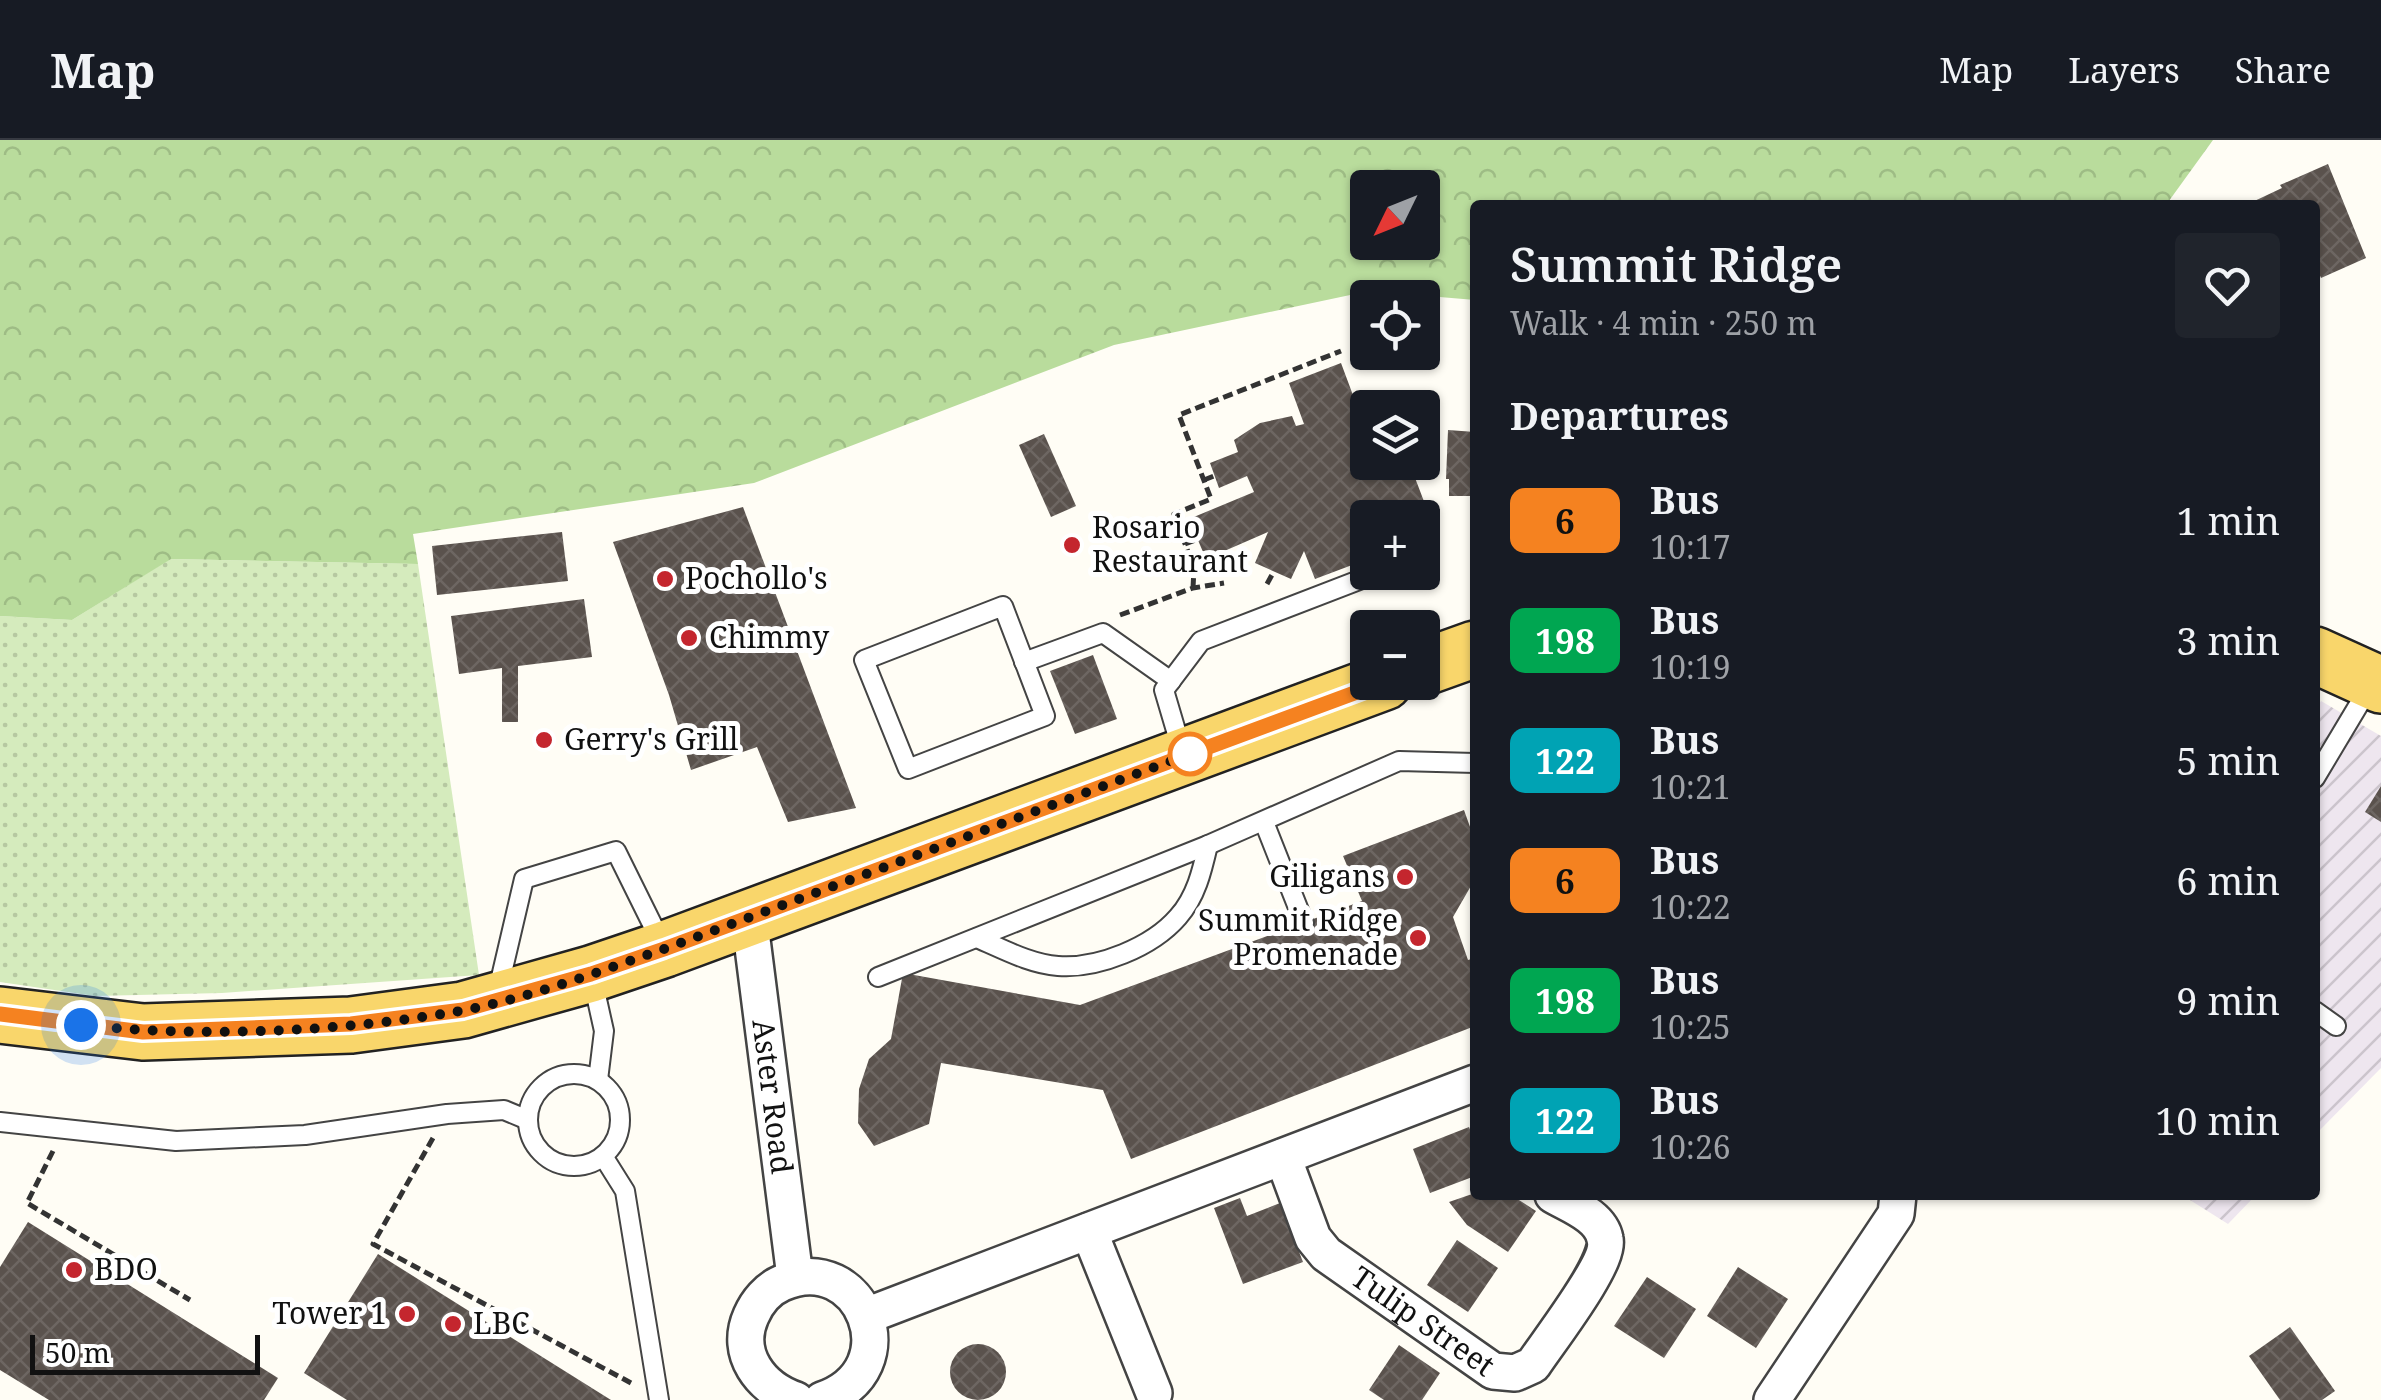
<!DOCTYPE html>
<html lang="en">
<head>
<meta charset="utf-8">
<style>
  body { margin:0; font-family:"Noto Serif",serif; background:#20242c; color:#f1f3f6; height:100vh; display:flex; flex-direction:column; font-size:38px; white-space:nowrap }
  * { box-sizing:border-box; margin:0 }
  p { font-size:32px; color:#9ea1a6 }
  .icon { flex:none; width:55px; height:55px; fill:none; stroke:currentColor; stroke-width:2; stroke-linecap:round; stroke-linejoin:round }
  .map { position:relative; flex:1; overflow:hidden }
  .side { position:absolute; left:1470px; top:60px; width:850px; height:1000px; display:flex; flex-direction:column; background:#171b24; border-radius:10px; box-shadow:0 2px 8px #0004 }
  .side>* { flex:none }
  .badge { padding:0 20px; border-radius:15px; font-size:35px; line-height:65px }
  .needle { width:65px; rotate:227deg }
  .buttons { position:absolute; left:1350px; top:30px; display:grid; gap:20px }
  .buttons a { display:grid; place-items:center; width:90px; height:90px; border-radius:10px; background:#171b24; box-shadow:0 2px 8px #0004; font-size:50px }
  .scale { position:absolute; left:30px; bottom:25px; width:230px; box-sizing:border-box; padding-left:10px; border:5px solid #111; border-top:0; font-size:28px; line-height:35px; white-space:nowrap; color:#111; -webkit-text-stroke:8px #fff; paint-order:stroke }
  .you { position:absolute; width:50px; height:50px; margin:-25px; border:8px solid #fff; border-radius:50%; background:#1a73e8; box-shadow:0 0 0 15px #1a73e833 }
  .map>.badge { position:absolute; translate:-50% -50%; box-shadow:0 0 0 5px #fff }
  h2 { padding:0 40px; font-size:38px; line-height:90px }
  .round { display:grid; place-items:center; flex:none; width:105px; height:105px; border-radius:10px; background:#20242c }
  .headline { display:flex; align-items:center; justify-content:space-between; height:170px; padding:0 40px }
  h1 { font-size:48px; font-weight:600; line-height:75px }
  ul { padding:0; list-style:none }
  li { display:flex; align-items:center; gap:30px; height:120px; padding:0 40px }
  li div { flex:1 }
  li b { display:block; font-size:38px }
  li em { font-style:normal }
  li .badge { min-width:110px; font-weight:700; text-align:center }
  header { display:flex; align-items:center; gap:60px; box-sizing:border-box; height:140px; padding:0 50px; background:#171b24; border-bottom:2px solid #363941 }
  header strong { font-size:48px }
  nav { display:flex; gap:55px; margin-inline-start:auto; font-size:35px }
  .map>svg:first-child { display:block }
  .industrial { fill:url(#industrial-furrows) }
  .grass { fill:url(#grass-dots) }
  .forest { fill:url(#forest-crowns); fill-rule:evenodd }
  .building { fill:url(#building-cross-hatch) }
  .lines { fill:none; stroke-linecap:round; stroke-linejoin:round }
  .lane-casing { stroke:#444; stroke-width:22 }
  .street-casing { stroke:#444; stroke-width:40 }
  .primary-casing { stroke:#222; stroke-width:60 }
  .path { stroke:#333; stroke-width:5; stroke-dasharray:10 5; stroke-linecap:butt }
  .lane { stroke:#fff; stroke-width:18 }
  .street { stroke:#fff; stroke-width:35 }
  .primary { stroke:#f9d66b; stroke-width:55 }
  .line-casing { stroke:#fff; stroke-width:22 }
  .line { stroke:#f58220; stroke-width:15 }
  .walk { stroke:#111; stroke-width:10; stroke-dasharray:0 18 }
  .poi-dot { fill:#c4262e; stroke:#fff; stroke-width:4 }
  .stop-dot { fill:#fff; stroke:#f58220; stroke-width:5 }
  .labels { text-anchor:middle; stroke-width:10; stroke-linejoin:round; paint-order:stroke }
  .poi-label { font-size:30px; fill:#111; stroke:#fff; text-anchor:start }
  .street-label { font-size:30px; fill:#111; stroke:#fff }
</style>
</head>
<body>
<header>
<strong>Map</strong>
<nav><a>Map</a><a>Layers</a><a>Share</a></nav>
</header>
<div class="map">
<svg width="2381" height="1260" viewBox="0 0 2381 1260">
  <defs>
    <pattern id="industrial-furrows" width="10" height="10" patternUnits="userSpaceOnUse" patternTransform="scale(2.5)"><rect width="10" height="10" fill="#eee6ef"/><path d="M-1 1l2-2M0 10L10 0M9 11l2-2" fill="none" stroke="#cbc4cc"/></pattern>
    <pattern id="grass-dots" width="8" height="8" patternUnits="userSpaceOnUse" patternTransform="scale(2.5)"><rect width="8" height="8" fill="#d5ebbd"/><path d="M2 2h.1M6 6h.1" fill="none" stroke="#b6c8a1" stroke-width="1.8" stroke-linecap="round"/></pattern>
    <pattern id="forest-crowns" width="20" height="18" patternUnits="userSpaceOnUse" patternTransform="scale(2.5)"><rect width="20" height="18" fill="#b9dc9c"/><path d="M2 6a3 3 0 1 1 6 0M12 15a3 3 0 1 1 6 0" fill="none" stroke="#9ebc85"/></pattern>
    <pattern id="building-cross-hatch" width="8" height="8" patternUnits="userSpaceOnUse" patternTransform="scale(2.5)"><rect width="8" height="8" fill="#5a524d"/><path d="M0 0l8 8M0 8l8-8" fill="none" stroke="#6d6662"/></pattern>
  </defs>
  <rect width="100%" height="100%" fill="#fffdf5"/>
  <g class="industrial">
    <polygon points="2321,561 2381,596 2381,928 2315,995 2315,571"/>
    <polygon points="2182,1055 2256,1055 2228,1084"/>
  </g>
  <polygon class="grass" points="170,419 418,424 479,835 222,853 95,856 0,842 0,476 72,480"/>
  <path class="forest" d="M 0,0 L 2213,0 L 2166,65 L 1475,65 L 1475,160 L 1369,151 L 1114,205 L 754,343 L 413,394 L 418,424 L 171,419 L 72,480 L 0,476 ZM 1368,48 L 1422,48 L 1422,102 L 1368,102 Z"/>
  <g class="building">
    <polygon points="2328,24 2366,118 2321,138 2315,124 2315,65 2246,65 2282,48 2280,45"/>
    <polygon points="1341,223 1360,274 1368,271 1368,322 1409,322 1436,393 1422,398 1422,378 1368,378 1368,419 1315,439 1304,411 1291,439 1255,423 1268,392 1206,419 1189,379 1254,352 1247,336 1219,348 1210,323 1238,312 1234,300 1260,283 1292,276 1296,286 1304,284 1289,243"/>
    <polygon points="1448,290 1475,292 1475,356 1449,356 1449,339 1446,339"/>
    <polygon points="1044,294 1076,366 1051,377 1019,305"/>
    <polygon points="743,367 856,668 788,682 757,607 691,630 669,555 613,402"/>
    <polygon points="562,392 568,441 437,455 432,406"/>
    <polygon points="584,459 592,517 518,526 518,582 502,582 502,528 459,534 451,476"/>
    <polygon points="1093,515 1117,579 1075,594 1050,531"/>
    <polygon points="2381,646 2381,682 2365,672"/>
    <polygon points="1464,670 1475,701 1475,739 1453,777 1468,820 1475,818 1475,886 1131,1019 1103,950 941,923 929,984 874,1006 858,983 859,949 869,919 891,899 903,833 1080,865 1362,761 1343,716"/>
    <polygon points="1469,987 1475,1002 1475,1036 1430,1053 1413,1009"/>
    <polygon points="1475,1053 1511,1055 1536,1071 1508,1112 1467,1085 1449,1062"/>
    <polygon points="1240,1058 1247,1076 1280,1063 1303,1122 1243,1144 1214,1068"/>
    <polygon points="28,1082 278,1238 264,1260 49,1260 0,1230 0,1127"/>
    <polygon points="1457,1100 1498,1128 1468,1172 1427,1145"/>
    <polygon points="378,1114 611,1260 347,1260 304,1233"/>
    <polygon points="1738,1127 1788,1159 1756,1208 1707,1176"/>
    <polygon points="1647,1137 1696,1169 1664,1218 1614,1186"/>
    <polygon points="2290,1187 2335,1251 2322,1260 2280,1260 2249,1216"/>
    <circle cx="978" cy="1232" r="28"/>
    <polygon points="1399,1205 1440,1233 1422,1260 1384,1260 1369,1250"/>
  </g>
  <g class="lines">
    <g class="lane-casing">
      <g id="lane">
        <polygon points="1003,466 1045,576 908,629 864,520"/>
        <polyline points="1024,522 1103,493 1171,541"/>
        <polyline points="1182,611 1164,550 1201,501 1380,432"/>
        <polyline points="2315,638 2370,546"/>
        <polyline points="1264,682 1304,783"/>
        <path d="M 977,798 C 1003,809 1030,824 1058,826 C 1098,829 1152,807 1178,777 C 1196,757 1202,731 1208,705"/>
        <polyline points="592,837 604,891 598,940"/>
        <polyline points="878,837 1208,705 1399,621 1475,623"/>
        <polyline points="498,850 524,739 616,711 662,804"/>
        <polyline points="2315,871 2336,886"/>
        <circle cx="574" cy="980" r="46"/>
        <polyline points="0,982 176,1001 305,995 447,974 504,970 528,980"/>
        <polyline points="603,1016 625,1051 659,1260"/>
      </g>
    </g>
    <g class="street-casing">
      <g id="street">
        <path id="s1" d="M 749,776 L 795,1137"/>
        <path id="s2" d="M 1283,1017 L 1313,1098 L 1326,1114 L 1493,1231 L 1515,1233 L 1533,1225 C 1548,1202 1611,1122 1605,1099 C 1601,1076 1570,1065 1553,1055"/>
        <polyline points="1089,1091 1154,1253"/>
        <polyline points="866,1176 1475,943"/>
        <path d="M 796,1260 C 761,1248 734,1214 751,1176 C 757,1162 768,1149 782,1143 C 861,1108 912,1229 822,1260"/>
        <polyline points="1772,1260 1896,1074 1898,1055"/>
      </g>
    </g>
    <g class="primary-casing">
      <g id="primary">
        <polyline points="2315,515 2381,545"/>
        <polyline points="1422,528 1475,509"/>
        <polyline points="0,875 143,892 351,885 463,870 591,834 665,809 1384,542"/>
      </g>
    </g>
    <g class="path">
      <polyline points="1204,340 1214,336"/>
      <polyline points="1185,404 1198,399"/>
      <polyline points="1267,444 1274,431"/>
      <polyline points="1193,448 1194,428 1174,374 1211,359 1179,275 1341,211"/>
      <polyline points="1120,475 1193,448 1224,443"/>
      <polyline points="433,998 373,1104 631,1243"/>
      <polyline points="53,1011 27,1063 190,1160"/>
    </g>
    <use href="#lane" class="lane"/>
    <use href="#street" class="street"/>
    <use href="#primary" class="primary"/>
  </g>
  <g class="lines">
    <g class="line-casing">
      <polyline id="line" points="0,874 143,892 351,884 463,870 591,834 664,809 1384,542"/>
    </g>
    <use href="#line" class="line"/>
    <path class="walk" d="M 81,885 C 201,898 341,892 460,871 C 529,858 598,832 664,809 L 1190,614"/>
  </g>
  <g class="poi-dot">
    <circle cx="1072" cy="405" r="10"/>
    <circle cx="665" cy="439" r="10"/>
    <circle cx="689" cy="498" r="10"/>
    <circle cx="544" cy="600" r="10"/>
    <circle cx="1405" cy="737" r="10"/>
    <circle cx="1418" cy="798" r="10"/>
    <circle cx="74" cy="1130" r="10"/>
    <circle cx="407" cy="1174" r="10"/>
    <circle cx="453" cy="1184" r="10"/>
  </g>
  <circle class="stop-dot" cx="1190" cy="614" r="20"/>
  <g class="labels">
    <g class="poi-label">
      <text x="1092" y="398">Rosario<tspan x="1092" dy="34">Restaurant</tspan></text>
      <text x="685" y="449">Pochollo's</text>
      <text x="709" y="508">Chimmy</text>
      <text x="564" y="610">Gerry's Grill</text>
      <text x="1385" y="747" text-anchor="end">Giligans</text>
      <text x="1398" y="791" text-anchor="end">Summit Ridge<tspan x="1398" dy="34">Promenade</tspan></text>
      <text x="94" y="1140">BDO</text>
      <text x="387" y="1184" text-anchor="end">Tower 1</text>
      <text x="473" y="1194">LBC</text>
    </g>
    <g class="street-label">
      <text dy="10" stroke="none"><textPath href="#s1" startOffset="182">Aster Road</textPath></text>
      <text dy="10" stroke="none"><textPath href="#s2" startOffset="225">Tulip Street</textPath></text>
    </g>
  </g>
</svg>
<div class="buttons">
<a><svg class="needle" viewBox="-14 -14 28 28"><path d="M0-13l5 13h-10z" fill="#e53935"/><path d="M0 13l5-13h-10z" fill="#9ea1a6"/></svg></a>
<a><svg class="icon" aria-label="locate" viewBox="0 0 24 24"><circle cx="12" cy="12" r="6"/><path d="M12 2v4M12 18v4M2 12h4M18 12h4"/></svg></a>
<a><svg class="icon" aria-label="layers" viewBox="0 0 24 24"><path d="M12 4l9 5-9 5-9-5zM3 14l9 5 9-5"/></svg></a>
<a>+</a>
<a>−</a>
</div>
<div class="scale">50 m</div>
<div class="you" style="left:81px;top:885px"></div>
<section class="side">
<div class="headline"><div><h1>Summit Ridge</h1><p>Walk · 4 min · 250 m</p></div><a class="round"><svg class="icon" aria-label="heart" viewBox="0 0 24 24"><path d="M12 20l-8-8c-3-5 5-10 8-4 3-6 11-1 8 4z"/></svg></a></div>
<h2>Departures</h2>
<ul>
<li><span class="badge" style="background:#f58220;color:#111">6</span><div><b>Bus</b><p>10:17</p></div><em>1 min</em></li>
<li><span class="badge" style="background:#00a651;color:#fff">198</span><div><b>Bus</b><p>10:19</p></div><em>3 min</em></li>
<li><span class="badge" style="background:#00a3b4;color:#fff">122</span><div><b>Bus</b><p>10:21</p></div><em>5 min</em></li>
<li><span class="badge" style="background:#f58220;color:#111">6</span><div><b>Bus</b><p>10:22</p></div><em>6 min</em></li>
<li><span class="badge" style="background:#00a651;color:#fff">198</span><div><b>Bus</b><p>10:25</p></div><em>9 min</em></li>
<li><span class="badge" style="background:#00a3b4;color:#fff">122</span><div><b>Bus</b><p>10:26</p></div><em>10 min</em></li>
</ul>
</section>
</div>
</body>
</html>
